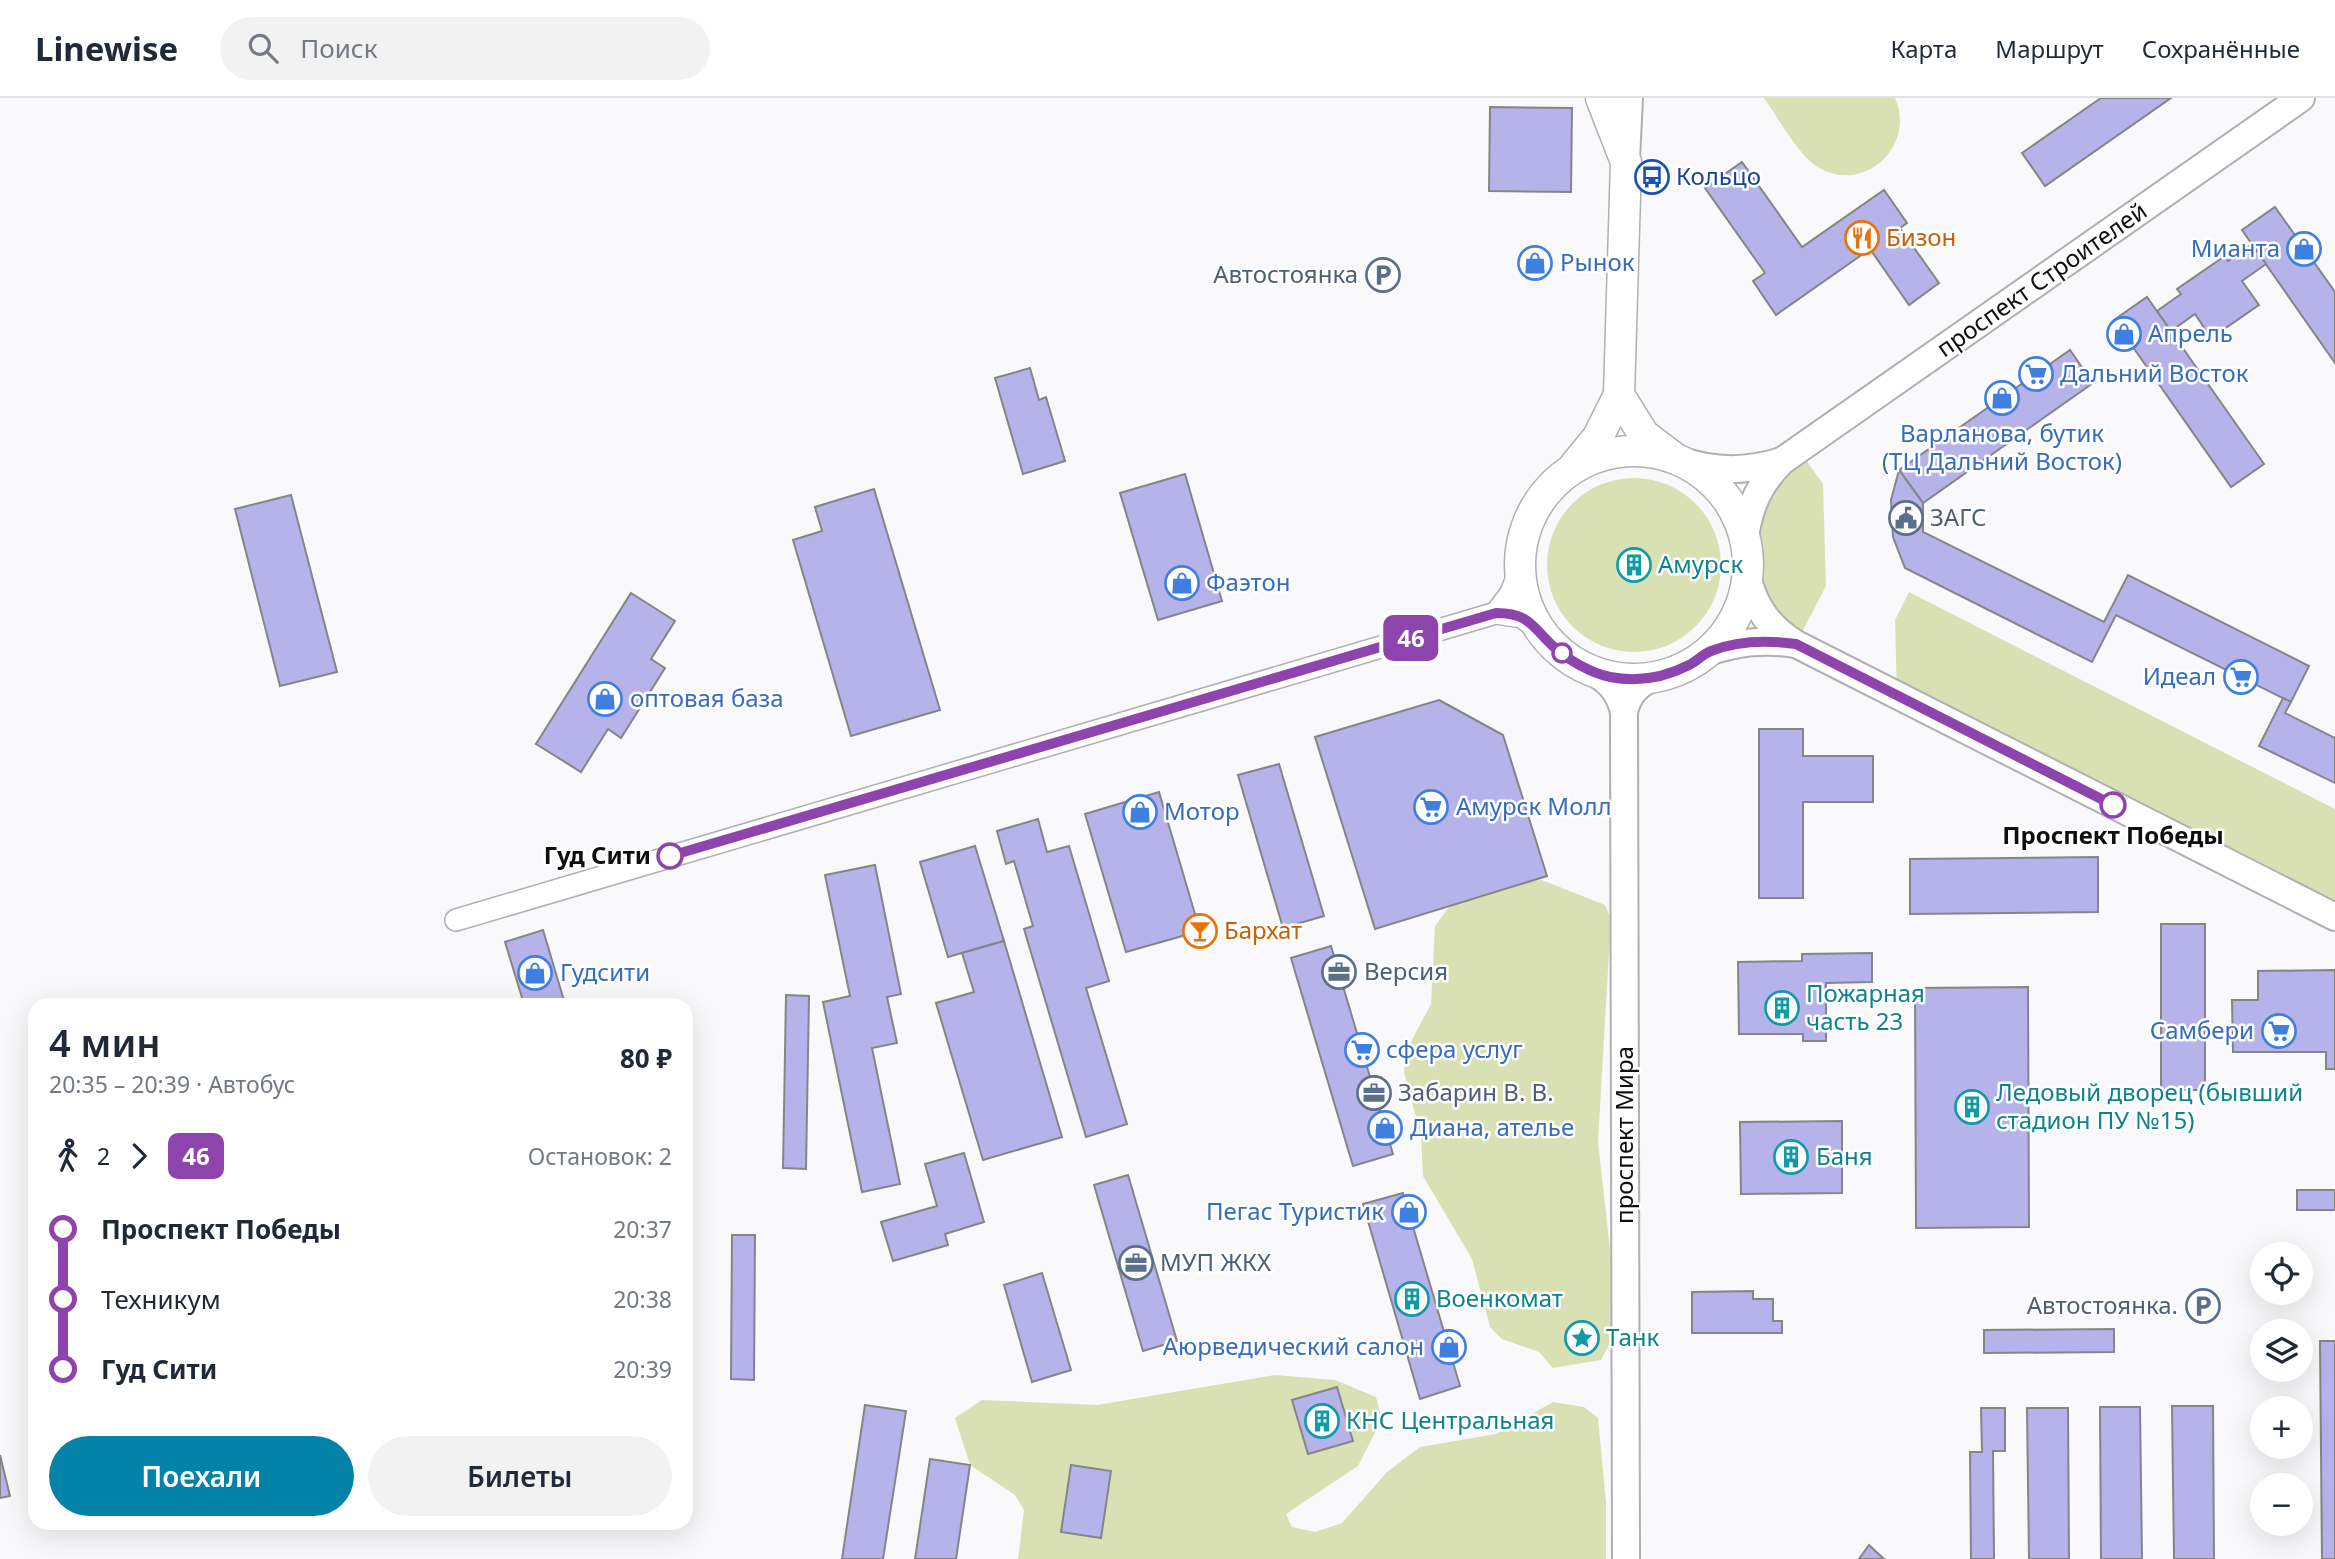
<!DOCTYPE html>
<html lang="ru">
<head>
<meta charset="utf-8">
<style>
  body { margin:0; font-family:"Noto Sans",sans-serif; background:#f2f2f3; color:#1f2937; height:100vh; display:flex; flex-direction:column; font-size:26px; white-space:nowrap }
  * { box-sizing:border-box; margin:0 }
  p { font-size:23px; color:#747a83 }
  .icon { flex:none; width:38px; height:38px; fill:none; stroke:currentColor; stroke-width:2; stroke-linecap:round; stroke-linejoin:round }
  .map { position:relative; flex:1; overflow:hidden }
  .details { position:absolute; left:28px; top:900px; width:665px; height:532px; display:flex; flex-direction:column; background:#fff; border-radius:21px; box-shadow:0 7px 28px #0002 }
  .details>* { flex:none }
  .badge { padding:0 14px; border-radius:10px; font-size:24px; line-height:46px }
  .tools { position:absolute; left:2250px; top:1144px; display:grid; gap:14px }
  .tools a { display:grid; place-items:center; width:63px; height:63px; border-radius:50%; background:#fff; box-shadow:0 7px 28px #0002; font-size:35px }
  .map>.badge { position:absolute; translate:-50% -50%; box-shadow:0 0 0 4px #fff }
  .legs { display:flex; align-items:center; gap:10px; height:77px; padding:0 21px; font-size:23px }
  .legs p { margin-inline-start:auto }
  .headline { display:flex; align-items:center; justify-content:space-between; height:119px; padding:0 21px }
  h1 { font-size:38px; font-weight:600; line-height:52px }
  .primary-button { display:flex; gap:14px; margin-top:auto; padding:14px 21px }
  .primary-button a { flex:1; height:80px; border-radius:42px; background:#0582a7; color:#fff; font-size:28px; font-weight:600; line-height:80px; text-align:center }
  .primary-button a+a { background:#f2f2f3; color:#1f2937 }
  ul { padding:0 21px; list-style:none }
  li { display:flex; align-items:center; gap:24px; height:70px; font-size:26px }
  li i { display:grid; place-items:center; width:10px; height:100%; margin:0 9px; background:currentColor }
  li i::after { content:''; width:18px; height:18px; margin:-9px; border:5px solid; border-radius:50%; background:#fff }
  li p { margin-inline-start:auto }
  li:first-child i { background:linear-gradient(#0000 50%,currentColor 0) }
  li:last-child i { background:linear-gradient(currentColor 50%,#0000 0) }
  header { display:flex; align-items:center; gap:42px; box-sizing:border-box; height:98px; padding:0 35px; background:#fff; border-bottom:2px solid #e0e1e3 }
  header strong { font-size:33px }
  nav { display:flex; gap:38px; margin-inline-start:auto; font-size:24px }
  .search { width:490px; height:63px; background:#f2f2f3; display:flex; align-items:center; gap:18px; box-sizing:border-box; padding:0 24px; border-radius:38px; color:#747a83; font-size:26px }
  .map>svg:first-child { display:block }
  .green { fill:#d9e1b4 }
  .building { fill:#b6b3ea; stroke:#858587; stroke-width:2 }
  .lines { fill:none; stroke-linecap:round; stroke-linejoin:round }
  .minor-casing { stroke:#b0b0b3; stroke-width:24 }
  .tertiary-casing { stroke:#b0b0b3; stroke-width:30 }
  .secondary-casing { stroke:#b0b0b3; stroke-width:33 }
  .minor { stroke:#fff; stroke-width:21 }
  .tertiary { stroke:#fff; stroke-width:26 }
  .secondary { stroke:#fff; stroke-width:30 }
  .line-1-casing { stroke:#fff; stroke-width:16 }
  .line-1 { stroke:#8e44ad; stroke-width:10 }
  .stop-1-dot { fill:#fff; stroke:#8e44ad; stroke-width:3.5 }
  .labels { text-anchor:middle; stroke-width:5; stroke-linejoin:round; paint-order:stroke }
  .transit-label { font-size:24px; fill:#164399; stroke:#fff; text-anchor:start }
  .food-label { font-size:24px; fill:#c56008; stroke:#fff; text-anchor:start }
  .shop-label { font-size:24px; fill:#366cbe; stroke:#fff; text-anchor:start }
  .service-label { font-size:24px; fill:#4e5e75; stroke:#fff; text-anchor:start }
  .street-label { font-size:24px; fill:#0e0e0f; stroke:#fff }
  .culture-label { font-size:24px; fill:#0d838f; stroke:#fff; text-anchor:start }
  .stop-label { font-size:24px; font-weight:bold; fill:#0e0e0f; stroke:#fff }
</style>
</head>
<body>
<header>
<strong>Linewise</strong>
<div class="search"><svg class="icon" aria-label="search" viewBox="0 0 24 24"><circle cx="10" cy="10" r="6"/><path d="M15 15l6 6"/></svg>Поиск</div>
<nav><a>Карта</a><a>Маршрут</a><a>Сохранённые</a></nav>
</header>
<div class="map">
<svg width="2335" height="1461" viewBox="0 0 2335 1461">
  <rect width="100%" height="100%" fill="#f9f9fc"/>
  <g class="green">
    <path d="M 1764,0 L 1895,0 C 1916,46 1867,95 1821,71 C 1799,59 1779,21 1764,0 Z"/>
    <polygon points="1799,352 1823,386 1826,488 1796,546 1748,482 1748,461 1745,440"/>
    <circle cx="1634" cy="467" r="87"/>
    <polygon points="1909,494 2335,711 2335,819 1897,597 1895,522"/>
    <polygon points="1542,782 1605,807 1611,821 1598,1044 1616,1204 1614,1237 1601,1262 1553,1270 1539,1254 1502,1241 1490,1229 1472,1161 1423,1078 1421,1039 1404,974 1406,953 1431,906 1435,828 1454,802 1477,788"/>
    <polygon points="1275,1277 1335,1282 1376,1299 1382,1321 1358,1368 1286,1416 1292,1429 1315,1434 1342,1425 1387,1374 1420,1349 1496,1336 1553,1304 1584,1309 1598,1320 1606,1404 1606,1461 1018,1461 1024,1412 1015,1397 970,1367 955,1320 982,1302 1097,1307"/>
  </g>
  <g class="building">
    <polygon points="2101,0 2171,0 2045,88 2022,55"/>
    <polygon points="1490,9 1572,10 1571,94 1489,93"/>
    <polygon points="1742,64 1802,149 1884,92 1907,125 1900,130 1939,185 1909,207 1870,151 1776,217 1753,183 1765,175 1705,90"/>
    <polygon points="2275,109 2335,194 2335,265 2242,132"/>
    <polygon points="2252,146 2266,166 2242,183 2259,207 2211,240 2195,216 2171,233 2157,213 2181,196 2177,191 2225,158 2228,163"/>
    <polygon points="2147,199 2264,366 2231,389 2114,222"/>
    <polygon points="2070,252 2093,285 1923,405 1899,372"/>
    <polygon points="1030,270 1039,302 1046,299 1065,363 1023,376 995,280"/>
    <polygon points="1899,372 1923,405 1923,434 2104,524 2128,477 2309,568 2291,604 2116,517 2092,564 1905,470 1893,439 1891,402"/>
    <polygon points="1185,376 1222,503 1158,522 1120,395"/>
    <polygon points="874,391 940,612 851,638 793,442 822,433 815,409"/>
    <polygon points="291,397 337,574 280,588 235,411"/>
    <polygon points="631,495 675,523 651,561 665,570 621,640 608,631 581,674 536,646"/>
    <polygon points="2283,600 2291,604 2285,615 2335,640 2335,685 2259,648"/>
    <polygon points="1439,602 1503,637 1547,778 1375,831 1315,639"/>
    <polygon points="1759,631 1803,631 1803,658 1873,658 1873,704 1803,704 1803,800 1759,800"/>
    <polygon points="1279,666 1324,818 1283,830 1238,677"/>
    <polygon points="1159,694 1200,833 1126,854 1085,716"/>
    <polygon points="1038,721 1047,754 1069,748 1109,883 1086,890 1127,1026 1086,1039 1024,831 1033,828 1014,763 1006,766 997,733"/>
    <polygon points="975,748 1004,843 948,859 920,764"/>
    <polygon points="2098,759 2098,814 1910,816 1910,761"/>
    <polygon points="875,767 901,896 887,899 897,945 872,950 900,1086 862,1094 823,904 850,898 825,777"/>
    <rect x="2161" y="826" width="44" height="166"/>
    <polygon points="543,832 565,906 524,906 505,844"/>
    <polygon points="1004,843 1062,1039 983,1062 936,905 974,894 962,855"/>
    <polygon points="1331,848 1393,1056 1353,1068 1291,860"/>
    <polygon points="1872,855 1872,884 1826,885 1826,943 1803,943 1803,936 1739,936 1738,864 1802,863 1802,856"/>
    <polygon points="2335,872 2335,971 2326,971 2326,954 2233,954 2232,902 2258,902 2258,873"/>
    <polygon points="2028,889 2029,1129 1916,1130 1915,890"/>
    <polygon points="786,897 809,898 806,1071 783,1070"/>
    <polygon points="1842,1023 1842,1095 1741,1096 1740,1024"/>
    <polygon points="964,1055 984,1124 945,1136 948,1147 893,1163 881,1124 937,1108 925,1066"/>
    <polygon points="1128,1077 1177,1243 1143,1253 1094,1087"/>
    <rect x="2297" y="1092" width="38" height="20"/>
    <polygon points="1403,1095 1460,1288 1420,1301 1363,1106"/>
    <polygon points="732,1137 755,1137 754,1282 731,1281"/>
    <polygon points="1042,1175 1071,1272 1032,1284 1004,1187"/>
    <polygon points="1753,1193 1753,1201 1773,1201 1773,1223 1782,1223 1782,1235 1692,1235 1692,1194"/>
    <polygon points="2114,1231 2114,1254 1984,1255 1984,1232"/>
    <polygon points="2320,1243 2335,1243 2335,1461 2322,1461"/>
    <polygon points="1337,1289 1353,1343 1308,1356 1292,1302"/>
    <polygon points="865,1307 906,1313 883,1461 842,1461"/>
    <polygon points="2172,1308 2213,1308 2214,1461 2174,1461"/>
    <polygon points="2100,1309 2140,1309 2142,1461 2101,1461"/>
    <polygon points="1981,1310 2005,1310 2005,1353 1993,1353 1994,1461 1971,1461 1970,1354 1982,1354"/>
    <polygon points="2027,1310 2068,1310 2069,1461 2029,1461"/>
    <polygon points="0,1357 10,1398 0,1400"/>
    <polygon points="930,1361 970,1367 956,1461 915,1461"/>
    <polygon points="1071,1367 1111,1373 1101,1440 1061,1434"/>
    <polygon points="1869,1447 1884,1461 1859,1461"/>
  </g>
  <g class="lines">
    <g class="minor-casing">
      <g id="minor">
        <polyline points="1496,515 1511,495 1519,474"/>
        <polyline points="456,822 1496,515 1522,519 1540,533"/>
      </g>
    </g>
    <g class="tertiary-casing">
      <g id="tertiary">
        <polyline points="1626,61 1629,0"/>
        <path d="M 1679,362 C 1715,374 1746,374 1782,363"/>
        <path d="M 1745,440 C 1749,408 1760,385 1782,363 L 2301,0"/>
        <path d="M 1748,482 C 1756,511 1770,530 1796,546 L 2335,819"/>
        <path d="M 1708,554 C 1738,544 1764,541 1795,546"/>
        <path d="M 1589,572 C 1608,581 1619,593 1624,614 L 1626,1461"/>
        <path d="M 1624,614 C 1628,597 1636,588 1651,580"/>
      </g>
    </g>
    <g class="secondary-casing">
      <g id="secondary">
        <polyline points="1601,0 1626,64 1619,297 1644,337 1673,359"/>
        <circle cx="1634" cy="467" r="114"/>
        <polyline points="1575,367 1598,339 1619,297"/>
      </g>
    </g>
    <use href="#minor" class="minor"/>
    <use href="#tertiary" class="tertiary"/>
    <use href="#secondary" class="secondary"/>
  </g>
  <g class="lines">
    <g class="line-1-casing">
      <path id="line-1" d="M 670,758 L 1496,515 C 1530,515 1532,529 1554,549 C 1568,562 1591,575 1610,579 C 1637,584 1664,580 1689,567 C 1697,563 1703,556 1711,553 C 1739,542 1767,542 1796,546 L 2113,707"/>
    </g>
    <use href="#line-1" class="line-1"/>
  </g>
  <defs>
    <g id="bus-ring" transform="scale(1.75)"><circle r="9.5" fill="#fff" stroke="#1a4fb4" stroke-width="1.5"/><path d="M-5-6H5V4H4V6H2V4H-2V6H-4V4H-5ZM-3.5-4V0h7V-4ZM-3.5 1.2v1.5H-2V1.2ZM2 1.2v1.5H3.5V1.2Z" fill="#1a4fb4"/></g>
    <g id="restaurant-ring" transform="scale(1.75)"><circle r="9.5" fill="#fff" stroke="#e8710a" stroke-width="1.5"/><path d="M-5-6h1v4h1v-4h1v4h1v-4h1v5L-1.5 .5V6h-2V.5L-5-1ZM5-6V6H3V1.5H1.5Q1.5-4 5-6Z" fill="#e8710a"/></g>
    <g id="shop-ring" transform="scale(1.75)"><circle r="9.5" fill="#fff" stroke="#3f7fe0" stroke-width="1.5"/><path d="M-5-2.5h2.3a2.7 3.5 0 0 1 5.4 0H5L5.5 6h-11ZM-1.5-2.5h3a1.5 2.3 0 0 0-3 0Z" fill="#3f7fe0"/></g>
    <g id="parking-ring" transform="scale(1.75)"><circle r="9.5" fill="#fff" stroke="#5c6f8a" stroke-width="1.5"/><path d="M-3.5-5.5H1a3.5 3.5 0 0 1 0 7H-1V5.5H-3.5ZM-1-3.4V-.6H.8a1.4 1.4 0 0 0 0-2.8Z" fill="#5c6f8a"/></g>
    <g id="supermarket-ring" transform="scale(1.75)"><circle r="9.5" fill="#fff" stroke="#3f7fe0" stroke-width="1.5"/><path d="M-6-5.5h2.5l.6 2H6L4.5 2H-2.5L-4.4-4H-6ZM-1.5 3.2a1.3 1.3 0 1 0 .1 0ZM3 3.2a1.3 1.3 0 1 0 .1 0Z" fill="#3f7fe0"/></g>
    <g id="civic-ring" transform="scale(1.75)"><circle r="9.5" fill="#fff" stroke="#5c6f8a" stroke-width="1.5"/><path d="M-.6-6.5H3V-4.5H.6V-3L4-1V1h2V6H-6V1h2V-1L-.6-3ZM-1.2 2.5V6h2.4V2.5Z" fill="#5c6f8a"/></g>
    <g id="building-ring" transform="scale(1.75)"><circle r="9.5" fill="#fff" stroke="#0f9aa8" stroke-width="1.5"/><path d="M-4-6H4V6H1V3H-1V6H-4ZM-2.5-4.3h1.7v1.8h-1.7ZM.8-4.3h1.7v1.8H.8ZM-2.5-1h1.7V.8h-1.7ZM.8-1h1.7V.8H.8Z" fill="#0f9aa8"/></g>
    <g id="bar-ring" transform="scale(1.75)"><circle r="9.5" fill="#fff" stroke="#e8710a" stroke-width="1.5"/><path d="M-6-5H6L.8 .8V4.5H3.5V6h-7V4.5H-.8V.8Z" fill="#e8710a"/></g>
    <g id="office-ring" transform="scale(1.75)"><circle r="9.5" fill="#fff" stroke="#5c6f8a" stroke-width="1.5"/><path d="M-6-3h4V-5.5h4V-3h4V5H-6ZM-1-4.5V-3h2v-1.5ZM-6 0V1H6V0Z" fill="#5c6f8a"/></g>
    <g id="sight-ring" transform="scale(1.75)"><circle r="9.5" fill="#fff" stroke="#0f9aa8" stroke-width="1.5"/><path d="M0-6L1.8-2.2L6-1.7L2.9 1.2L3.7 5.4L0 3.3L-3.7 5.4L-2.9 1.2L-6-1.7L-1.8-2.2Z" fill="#0f9aa8"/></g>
  </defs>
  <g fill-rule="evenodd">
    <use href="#bus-ring" x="1652" y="79"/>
    <use href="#restaurant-ring" x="1862" y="140"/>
    <use href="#shop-ring" x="2304" y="151"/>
    <use href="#shop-ring" x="1535" y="165"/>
    <use href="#parking-ring" x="1383" y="177"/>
    <use href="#shop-ring" x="2124" y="236"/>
    <use href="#supermarket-ring" x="2036" y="276"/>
    <use href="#shop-ring" x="2002" y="300"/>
    <use href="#civic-ring" x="1906" y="420"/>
    <use href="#building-ring" x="1634" y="467"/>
    <use href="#shop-ring" x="1182" y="485"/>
    <use href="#supermarket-ring" x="2241" y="579"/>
    <use href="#shop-ring" x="605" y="601"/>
    <use href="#supermarket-ring" x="1431" y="709"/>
    <use href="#shop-ring" x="1140" y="714"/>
    <use href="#bar-ring" x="1200" y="833"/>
    <use href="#office-ring" x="1339" y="874"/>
    <use href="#shop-ring" x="535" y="875"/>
    <use href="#building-ring" x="1782" y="910"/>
    <use href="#supermarket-ring" x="2279" y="933"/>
    <use href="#supermarket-ring" x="1362" y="952"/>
    <use href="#office-ring" x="1374" y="995"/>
    <use href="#building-ring" x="1972" y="1009"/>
    <use href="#shop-ring" x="1385" y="1030"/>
    <use href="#building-ring" x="1791" y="1059"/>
    <use href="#shop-ring" x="1409" y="1114"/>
    <use href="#office-ring" x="1136" y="1165"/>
    <use href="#building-ring" x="1412" y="1201"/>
    <use href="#parking-ring" x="2203" y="1208"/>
    <use href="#sight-ring" x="1582" y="1240"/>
    <use href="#shop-ring" x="1449" y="1249"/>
    <use href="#building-ring" x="1322" y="1323"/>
  </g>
  <g class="stop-1-dot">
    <circle cx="1562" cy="555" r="9"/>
    <circle cx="2113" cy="707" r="12"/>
    <circle cx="670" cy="758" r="12"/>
  </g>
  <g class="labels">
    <g class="transit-label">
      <text x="1676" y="87">Кольцо</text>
    </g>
    <g class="food-label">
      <text x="1886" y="148">Бизон</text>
      <text x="1224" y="841">Бархат</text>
    </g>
    <g class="shop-label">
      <text x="2280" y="159" text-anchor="end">Мианта</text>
      <text x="1560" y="173">Рынок</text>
      <text x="2148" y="244">Апрель</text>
      <text x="2060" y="284">Дальний Восток</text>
      <text x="2002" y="344" text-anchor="middle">Варланова, бутик<tspan x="2002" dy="28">(ТЦ Дальний Восток)</tspan></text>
      <text x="1206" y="493">Фаэтон</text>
      <text x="2216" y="587" text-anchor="end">Идеал</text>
      <text x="630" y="609">оптовая база</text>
      <text x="1456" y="717">Амурск Молл</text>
      <text x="1164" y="722">Мотор</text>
      <text x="560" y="883">Гудсити</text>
      <text x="2254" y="941" text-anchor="end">Самбери</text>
      <text x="1386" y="960">сфера услуг</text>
      <text x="1410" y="1038">Диана, ателье</text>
      <text x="1384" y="1122" text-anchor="end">Пегас Туристик</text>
      <text x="1424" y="1257" text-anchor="end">Аюрведический салон</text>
    </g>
    <g class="service-label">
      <text x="1358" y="185" text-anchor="end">Автостоянка</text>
      <text x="1930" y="428">ЗАГС</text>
      <text x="1364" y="882">Версия</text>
      <text x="1398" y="1003">Забарин В. В.</text>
      <text x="1160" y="1173">МУП ЖКХ</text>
      <text x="2178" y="1216" text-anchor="end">Автостоянка.</text>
    </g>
    <g class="street-label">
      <text transform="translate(2042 182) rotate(-35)" y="8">проспект Строителей</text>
      <text transform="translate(1625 1037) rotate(-90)" y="8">проспект Мира</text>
    </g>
    <g class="culture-label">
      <text x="1658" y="475">Амурск</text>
      <text x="1806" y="904">Пожарная<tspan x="1806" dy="28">часть 23</tspan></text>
      <text x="1996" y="1003">Ледовый дворец (бывший<tspan x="1996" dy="28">cтадион ПУ №15)</tspan></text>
      <text x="1816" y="1067">Баня</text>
      <text x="1436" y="1209">Военкомат</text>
      <text x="1606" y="1248">Танк</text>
      <text x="1346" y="1331">КНС Центральная</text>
    </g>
    <g class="stop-label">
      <text x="2113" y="746">Проспект Победы</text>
      <text x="651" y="766" text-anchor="end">Гуд Сити</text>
    </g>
  </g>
</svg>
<div class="tools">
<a><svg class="icon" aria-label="locate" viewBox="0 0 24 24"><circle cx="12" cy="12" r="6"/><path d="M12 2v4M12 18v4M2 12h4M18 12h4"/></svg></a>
<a><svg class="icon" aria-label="layers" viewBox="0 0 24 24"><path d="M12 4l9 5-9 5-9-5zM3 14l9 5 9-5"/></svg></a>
<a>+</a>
<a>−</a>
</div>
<b class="badge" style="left:1411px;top:540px;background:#8e44ad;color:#fff">46</b>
<section class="details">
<div class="headline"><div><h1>4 мин</h1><p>20:35 – 20:39 · Автобус</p></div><b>80 ₽</b></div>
<div class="legs"><svg class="icon" aria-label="walk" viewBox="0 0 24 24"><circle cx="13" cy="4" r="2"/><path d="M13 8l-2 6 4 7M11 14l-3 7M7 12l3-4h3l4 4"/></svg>2<svg class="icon" aria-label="forward" viewBox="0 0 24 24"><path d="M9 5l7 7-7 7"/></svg><b class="badge" style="background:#8e44ad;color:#fff">46</b><p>Остановок: 2</p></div>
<ul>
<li><i style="color:#8e44ad"></i><b>Проспект Победы</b><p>20:37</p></li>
<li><i style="color:#8e44ad"></i><span>Техникум</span><p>20:38</p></li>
<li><i style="color:#8e44ad"></i><b>Гуд Сити</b><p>20:39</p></li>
</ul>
<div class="primary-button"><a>Поехали</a><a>Билеты</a></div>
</section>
</div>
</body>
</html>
